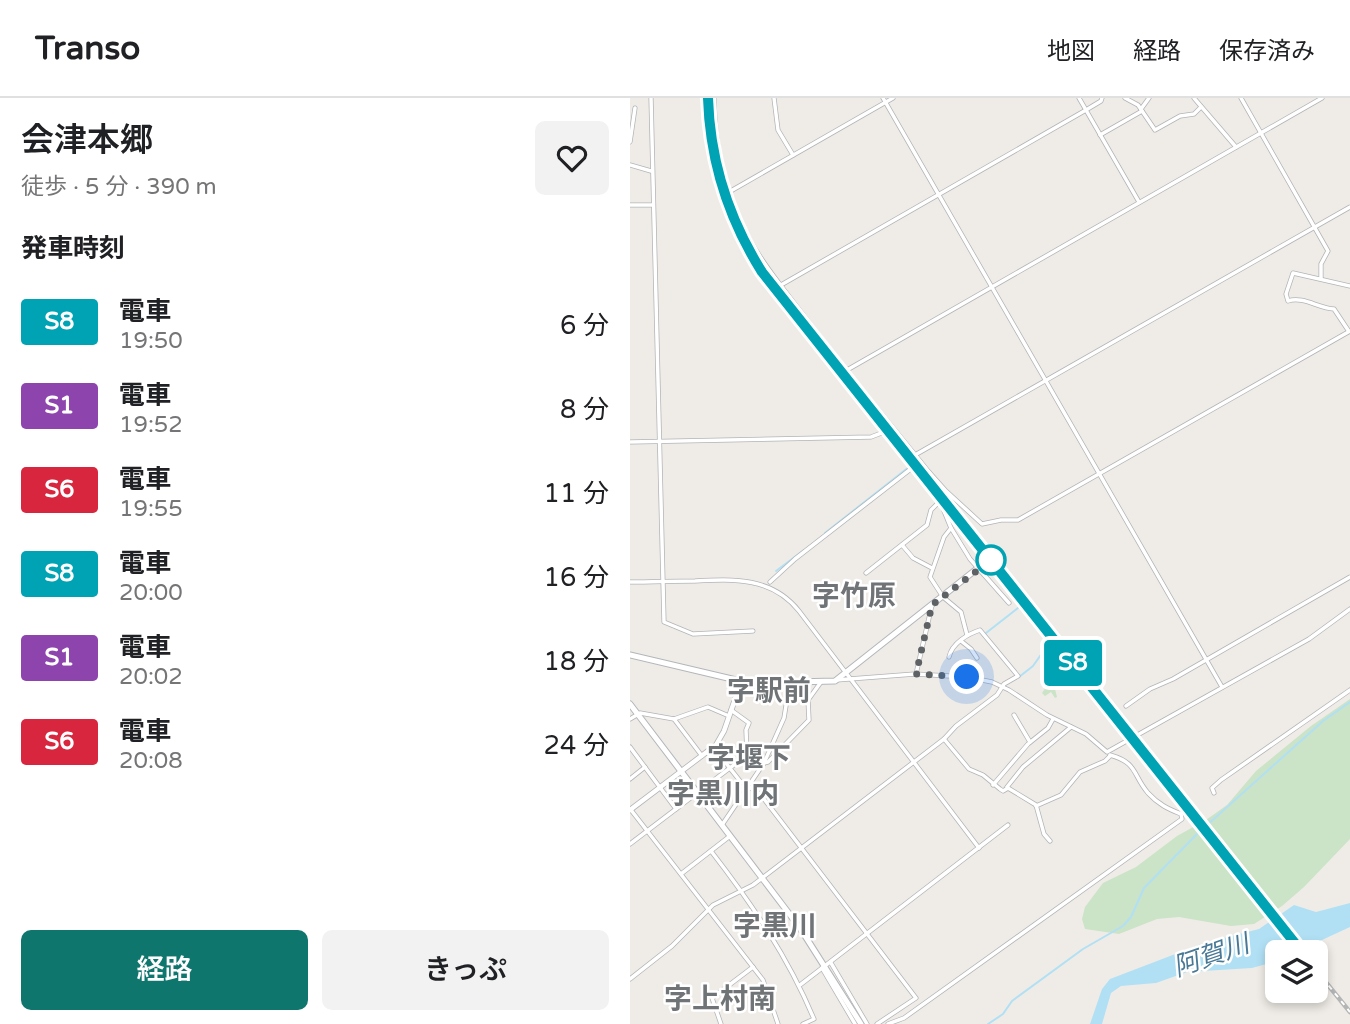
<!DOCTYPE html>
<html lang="ja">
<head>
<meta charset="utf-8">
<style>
  body { margin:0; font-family:"Varela Round","Noto Sans JP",sans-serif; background:#f2f2f2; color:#202124; height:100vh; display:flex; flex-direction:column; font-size:26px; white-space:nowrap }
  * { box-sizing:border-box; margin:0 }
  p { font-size:23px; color:#757577 }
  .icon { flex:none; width:38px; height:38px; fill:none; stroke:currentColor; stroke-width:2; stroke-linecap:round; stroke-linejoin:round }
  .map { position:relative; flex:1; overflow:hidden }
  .side { display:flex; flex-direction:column; background:#fff; width:630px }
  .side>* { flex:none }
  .badge { padding:0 14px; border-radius:5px; font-size:24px; line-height:46px }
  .fabs { position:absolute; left:635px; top:842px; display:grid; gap:14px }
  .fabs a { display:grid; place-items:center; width:63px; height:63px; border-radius:10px; background:#fff; box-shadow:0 4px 10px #0003; font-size:35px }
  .you { position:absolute; width:35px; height:35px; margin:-18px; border:5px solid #fff; border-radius:50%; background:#1a73e8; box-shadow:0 0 0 10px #1a73e833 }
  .map>.badge { position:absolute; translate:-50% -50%; box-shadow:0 0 0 4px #fff }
  h2 { padding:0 21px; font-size:26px; line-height:63px }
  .round { display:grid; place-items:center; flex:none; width:74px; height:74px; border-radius:10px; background:#f2f2f2 }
  .headline { display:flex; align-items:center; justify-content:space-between; height:119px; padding:0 21px }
  h1 { font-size:33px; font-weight:600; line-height:52px }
  .button { display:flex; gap:14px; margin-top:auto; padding:14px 21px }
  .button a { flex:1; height:80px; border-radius:10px; background:#0f766e; color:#fff; font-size:28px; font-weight:600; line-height:80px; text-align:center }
  .button a+a { background:#f2f2f2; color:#202124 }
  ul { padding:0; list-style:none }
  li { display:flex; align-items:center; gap:21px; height:84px; padding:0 21px }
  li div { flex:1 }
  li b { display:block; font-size:26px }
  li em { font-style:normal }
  li .badge { min-width:77px; font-weight:700; text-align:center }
  header { display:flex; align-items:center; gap:42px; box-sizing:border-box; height:98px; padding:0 35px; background:#fff; border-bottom:2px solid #e0e0e0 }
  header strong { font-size:33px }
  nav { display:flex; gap:38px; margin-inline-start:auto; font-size:24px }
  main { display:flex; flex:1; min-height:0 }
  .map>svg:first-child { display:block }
  .green { fill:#cbe3c7 }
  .water { fill:#b1e0f5 }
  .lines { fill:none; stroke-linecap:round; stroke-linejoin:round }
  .stream { stroke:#b1e0f5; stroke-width:2 }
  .minor-casing { stroke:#b2b4b7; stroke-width:5 }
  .tertiary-casing { stroke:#b2b4b7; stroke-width:6 }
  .secondary-casing { stroke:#b3b6ba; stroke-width:7 }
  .minor { stroke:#fff; stroke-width:3.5 }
  .tertiary { stroke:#fff; stroke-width:4.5 }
  .secondary { stroke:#fff; stroke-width:5 }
  .rail-casing { stroke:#b4b5b5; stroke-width:4.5 }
  .rail { stroke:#fff; stroke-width:2; stroke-dasharray:5; stroke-linecap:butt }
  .line-casing { stroke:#fff; stroke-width:16 }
  .line { stroke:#00a3b4; stroke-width:10 }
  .walk { stroke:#5e6265; stroke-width:7; stroke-dasharray:0 12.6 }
  .stop-dot { fill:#fff; stroke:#00a3b4; stroke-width:3.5 }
  .labels { text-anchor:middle; stroke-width:5; stroke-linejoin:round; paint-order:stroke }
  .water-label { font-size:26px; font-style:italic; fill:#487895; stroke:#fff }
  .quarter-label { font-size:28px; font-weight:bold; fill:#707477; stroke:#fff }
</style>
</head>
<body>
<header>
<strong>Transo</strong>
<nav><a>地図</a><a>経路</a><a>保存済み</a></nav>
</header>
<main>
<section class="side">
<div class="headline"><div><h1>会津本郷</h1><p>徒歩 · 5 分 · 390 m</p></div><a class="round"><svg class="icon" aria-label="heart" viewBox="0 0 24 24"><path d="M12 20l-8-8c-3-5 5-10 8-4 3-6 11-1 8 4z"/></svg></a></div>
<h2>発車時刻</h2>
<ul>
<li><span class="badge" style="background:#00a3b4;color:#fff">S8</span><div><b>電車</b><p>19:50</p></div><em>6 分</em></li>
<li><span class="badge" style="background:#8e44ad;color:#fff">S1</span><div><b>電車</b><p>19:52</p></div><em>8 分</em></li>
<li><span class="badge" style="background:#d7263d;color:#fff">S6</span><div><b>電車</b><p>19:55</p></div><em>11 分</em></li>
<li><span class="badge" style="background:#00a3b4;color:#fff">S8</span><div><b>電車</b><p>20:00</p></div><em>16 分</em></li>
<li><span class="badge" style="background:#8e44ad;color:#fff">S1</span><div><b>電車</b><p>20:02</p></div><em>18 分</em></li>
<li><span class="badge" style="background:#d7263d;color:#fff">S6</span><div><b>電車</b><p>20:08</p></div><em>24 分</em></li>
</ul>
<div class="button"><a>経路</a><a>きっぷ</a></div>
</section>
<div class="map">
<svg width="720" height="926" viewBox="0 0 720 926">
  <rect width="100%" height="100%" fill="#efece7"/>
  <g class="green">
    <polygon points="435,561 441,570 425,591 427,599 425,600 421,594 415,598 412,595"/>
    <polygon points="720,601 720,741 674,789 652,808 624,826 601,828 549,819 527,821 489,836 455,831 452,821 455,809 473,785 506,769 547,738 576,722 597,707 626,673 681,628"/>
  </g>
  <polygon class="water" points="720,805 720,829 666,854 648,854 647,863 622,870 557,874 526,885 491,888 481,895 472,926 460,926 472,891 480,881 574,845 629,831 664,807 686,814"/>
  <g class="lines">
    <g class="stream">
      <polyline points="195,435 279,369"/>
      <polyline points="146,473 174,452"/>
      <polyline points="356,535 393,506"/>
      <polyline points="389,579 403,568 422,541"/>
      <polyline points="358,926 373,916 382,903 453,851 493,828 501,819 514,790 567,736 693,623 720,604"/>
    </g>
    <g class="minor-casing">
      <g id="minor">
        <polyline points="21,0 34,524 63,536 123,533"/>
        <path d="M 84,0 C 85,43 92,86 111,125 C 127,159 151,188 174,218 C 214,271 257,322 298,373 L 315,392 L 352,426 L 371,422 L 388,422 L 720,233"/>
        <polyline points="144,0 148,32 163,57"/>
        <polyline points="253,0 592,589"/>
        <polyline points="449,0 509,104"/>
        <polyline points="495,0 508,7 525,32 550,18 564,16 571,9"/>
        <polyline points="564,0 606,49"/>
        <polyline points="611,0 698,153 691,166 691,180"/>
        <polyline points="511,11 519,0"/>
        <polyline points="470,37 512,13"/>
        <polyline points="0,44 5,10"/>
        <polyline points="0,67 21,73"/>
        <polyline points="99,94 263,0"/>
        <polyline points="0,107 22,107"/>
        <polyline points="151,187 456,12 471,3 472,0"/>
        <path d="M 718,232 L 704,211 C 688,210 673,198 658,203 L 656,196 L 663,175 L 720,188"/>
        <polyline points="217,272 692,0"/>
        <polyline points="0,344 241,339 254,334"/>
        <polyline points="285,357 720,109"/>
        <polyline points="321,430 314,439 300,479 313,499 331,514 337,537"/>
        <polyline points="272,447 283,460 302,470"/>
        <polyline points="236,475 297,427 301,412 309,404"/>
        <path d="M 0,484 C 22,484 43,483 65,483 C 104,481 142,479 169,513 L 349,750"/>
        <polyline points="140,484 165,461 282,370 312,408 321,430 340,461 379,505"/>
        <polyline points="331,543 341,551 347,560"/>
        <polyline points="286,576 302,507"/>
        <polyline points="206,582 285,576 337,579 362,584 379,592 417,617 456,636 477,654 679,541 720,511"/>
        <polyline points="496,608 520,591 543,581 720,479"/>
        <polyline points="384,617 400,644"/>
        <polyline points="0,621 10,615 44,621 78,609 99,618"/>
        <polyline points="44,621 72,658"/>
        <polyline points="314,641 339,671 353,677 370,691 373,693 378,690 406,707 414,736 420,743"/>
        <polyline points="0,649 46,711"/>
        <polyline points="84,650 110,683 131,697 286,900 247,926"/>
        <polyline points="134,665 138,664 179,622 178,602 191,584"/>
        <polyline points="0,681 15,669"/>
        <polyline points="363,687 398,646 418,630 423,621"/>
        <polyline points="377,689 393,669 441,629"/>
        <polyline points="584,695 582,690 591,682 720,592"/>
        <polyline points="406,708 431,697 450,674 475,663 480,658"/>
        <polyline points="1,712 133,882 148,926"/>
        <polyline points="92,727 134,665 154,620 160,583"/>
        <polyline points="0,746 117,657 116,632 119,625 101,612"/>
        <path d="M 81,753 C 122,806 158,859 184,921 L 173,926"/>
        <polyline points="51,776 100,738"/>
        <polyline points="201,865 237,926"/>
        <polyline points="192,870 225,926"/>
        <path d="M 0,881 L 42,848 L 83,807 L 123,787 L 314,641 L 326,628 L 367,597 L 374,586 L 388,578 L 350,532 C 338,536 322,545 319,559"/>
        <polyline points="170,887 378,727"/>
        <polyline points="91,926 82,900 123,869"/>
        <path d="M 258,926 L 274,920 L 552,721 L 551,716 C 538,711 528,706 518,695 C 502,676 508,665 480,657"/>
      </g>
    </g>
    <g class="tertiary-casing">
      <polyline id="tertiary" points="0,712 86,647 94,633 111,584"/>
    </g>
    <g class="secondary-casing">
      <g id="secondary">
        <polyline points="0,557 119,585 205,583 348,470"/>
        <polyline points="0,606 170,830 231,926"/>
      </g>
    </g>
    <use href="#minor" class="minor"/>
    <use href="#tertiary" class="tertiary"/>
    <use href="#secondary" class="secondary"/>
    <g class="rail-casing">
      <g id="rail">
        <path d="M 78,0 C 80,64 98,120 132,174 L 672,854"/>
        <polyline points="686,872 720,914"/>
      </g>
    </g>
    <use href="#rail" class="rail"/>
  </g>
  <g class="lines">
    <g class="line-casing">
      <path id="line" d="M 78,0 C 80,64 98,120 132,174 L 672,854"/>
    </g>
    <use href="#line" class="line"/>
    <polyline class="walk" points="337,579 286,576 302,507 361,462"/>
  </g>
  <circle class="stop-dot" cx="361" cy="462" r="14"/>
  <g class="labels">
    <g class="water-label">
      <text transform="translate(581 857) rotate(-19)" y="9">阿賀川</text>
    </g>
    <g class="quarter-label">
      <text x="224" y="507">字竹原</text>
      <text x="139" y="602">字駅前</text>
      <text x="119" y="669">字堰下</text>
      <text x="93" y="705">字黒川内</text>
      <text x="145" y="837">字黒川</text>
      <text x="90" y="910">字上村南</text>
    </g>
  </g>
</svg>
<div class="fabs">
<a><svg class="icon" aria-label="layers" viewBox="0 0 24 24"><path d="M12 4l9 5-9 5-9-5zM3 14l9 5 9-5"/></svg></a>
</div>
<div class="you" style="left:337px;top:579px"></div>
<b class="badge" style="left:443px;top:565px;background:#00a3b4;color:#fff">S8</b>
</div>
</main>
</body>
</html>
